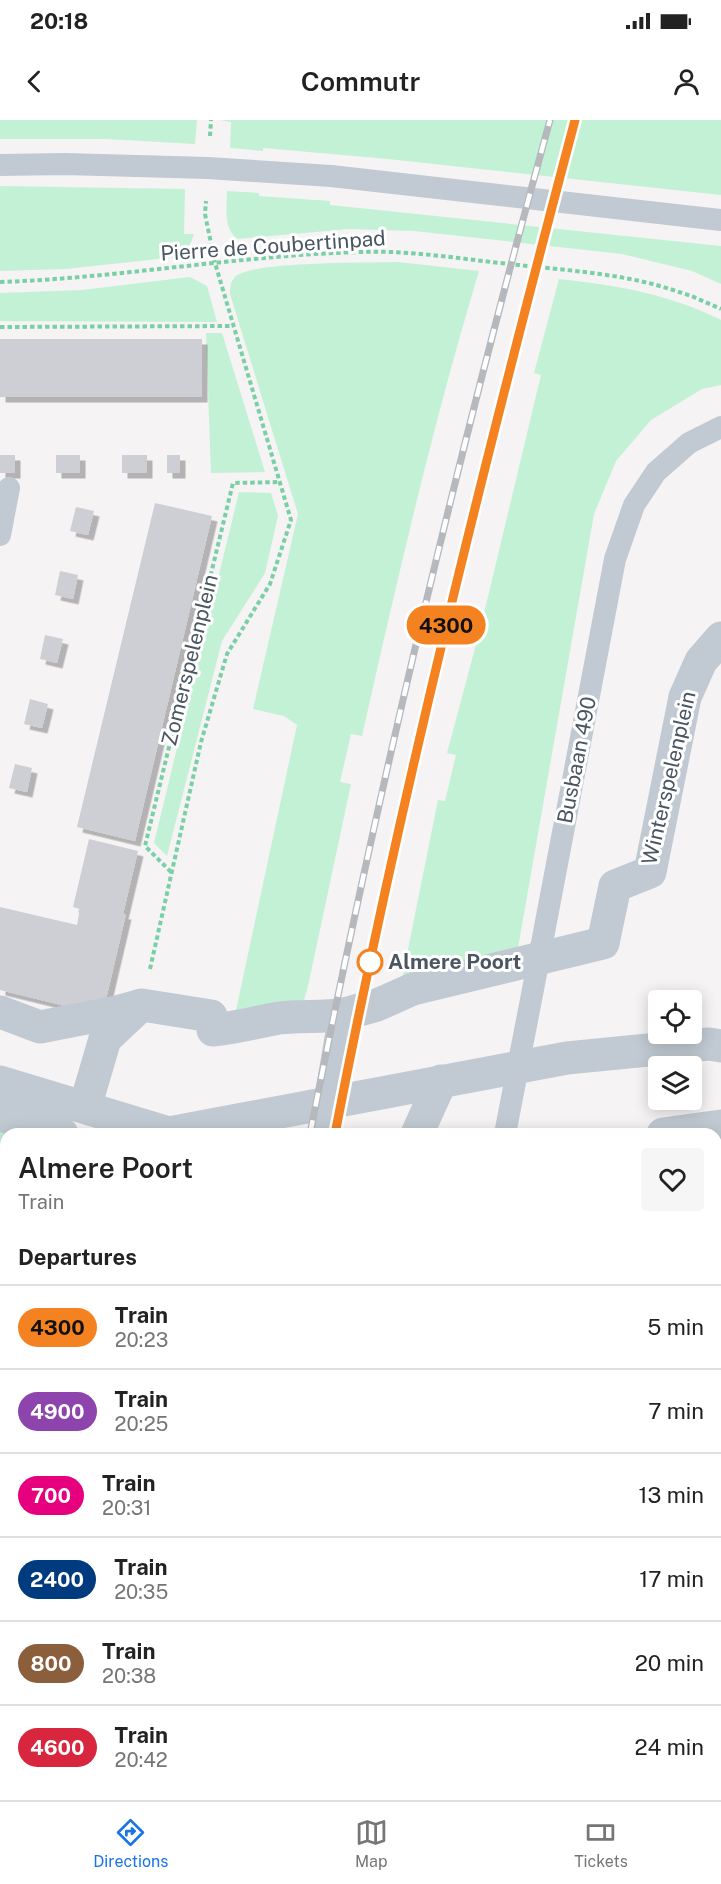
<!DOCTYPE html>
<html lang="en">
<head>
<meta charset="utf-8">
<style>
  body { margin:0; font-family:"Public Sans",sans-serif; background:#f6f6f6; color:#222; height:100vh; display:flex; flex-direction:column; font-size:22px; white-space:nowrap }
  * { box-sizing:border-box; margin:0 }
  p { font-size:20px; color:#767676 }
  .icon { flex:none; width:33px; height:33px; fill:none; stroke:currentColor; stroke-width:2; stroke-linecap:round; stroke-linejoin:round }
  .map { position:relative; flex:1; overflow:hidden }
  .side { position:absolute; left:0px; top:1008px; width:722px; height:672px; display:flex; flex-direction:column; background:#fff; border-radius:18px 18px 0 0; box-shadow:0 3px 15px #0003 }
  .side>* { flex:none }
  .badge { padding:0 12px; border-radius:20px; font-size:21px; line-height:39px }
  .tools { position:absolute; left:648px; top:870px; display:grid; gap:12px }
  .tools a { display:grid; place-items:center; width:54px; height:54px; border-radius:6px; background:#fff; box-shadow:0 3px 15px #0003; font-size:30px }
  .map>.badge { position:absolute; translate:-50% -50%; box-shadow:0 0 0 3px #fff }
  h2 { padding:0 18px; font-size:22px; line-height:54px }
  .round { display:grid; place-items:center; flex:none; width:63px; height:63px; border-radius:6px; background:#f6f6f6 }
  .head { display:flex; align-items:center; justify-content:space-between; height:102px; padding:0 18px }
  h1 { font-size:28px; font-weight:600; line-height:45px }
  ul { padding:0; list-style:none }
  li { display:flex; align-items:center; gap:18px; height:84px; padding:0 18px; border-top:2px solid #e0e0e0 }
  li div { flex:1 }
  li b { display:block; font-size:22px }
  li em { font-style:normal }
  li .badge { min-width:66px; font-weight:700; text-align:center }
  .status { display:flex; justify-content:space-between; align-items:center; height:42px; padding:0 30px; background:#fff; direction:ltr }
  .status svg { height:16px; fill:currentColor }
  header { display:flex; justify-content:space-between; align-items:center; height:78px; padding:0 18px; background:#fff; font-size:27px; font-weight:600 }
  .tab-bar { display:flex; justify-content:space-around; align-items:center; height:84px; border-top:2px solid #e0e0e0; background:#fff; font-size:16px; color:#767676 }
  .tab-bar a { display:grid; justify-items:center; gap:3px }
  .tab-bar .selected { color:#1a73e8 }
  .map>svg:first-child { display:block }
  .education { fill:#e6e4e5 }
  .grass { fill:#c3f1d5 }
  .building { fill:#cdcfd5; filter:url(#shadow) }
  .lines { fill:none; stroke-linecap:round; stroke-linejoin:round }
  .path { stroke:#7ad0a6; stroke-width:4; stroke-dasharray:4.5 3; stroke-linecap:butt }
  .service { stroke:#c1cad2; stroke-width:22 }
  .pedestrian { stroke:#c1cad2; stroke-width:33 }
  .rail-casing { stroke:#b5b8bd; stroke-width:7 }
  .rail { stroke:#fff; stroke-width:4.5; stroke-dasharray:14; stroke-linecap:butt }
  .service-bridge { stroke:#c1cad2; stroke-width:22 }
  .line-casing { stroke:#fff; stroke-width:14 }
  .line { stroke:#f58220; stroke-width:9 }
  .stop-dot { fill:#fff; stroke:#f58220; stroke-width:3 }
  .labels { text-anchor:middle; stroke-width:6; stroke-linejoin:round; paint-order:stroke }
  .street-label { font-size:21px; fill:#4a5661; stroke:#fff }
  .stop-label { font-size:21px; font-weight:bold; fill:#4a5661; stroke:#fff; text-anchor:start }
</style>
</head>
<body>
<div class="status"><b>20:18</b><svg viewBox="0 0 49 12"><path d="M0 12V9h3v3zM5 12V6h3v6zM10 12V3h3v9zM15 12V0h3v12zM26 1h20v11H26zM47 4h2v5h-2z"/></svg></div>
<header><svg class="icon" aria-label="back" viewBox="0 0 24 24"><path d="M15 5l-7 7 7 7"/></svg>Commutr<svg class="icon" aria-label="person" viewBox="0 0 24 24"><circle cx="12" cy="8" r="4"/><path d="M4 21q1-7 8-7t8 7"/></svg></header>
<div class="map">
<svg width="721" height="1680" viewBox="0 0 721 1680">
  <defs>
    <filter id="shadow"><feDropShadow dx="5.5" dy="5.5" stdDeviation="0" flood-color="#0004"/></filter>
  </defs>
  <rect width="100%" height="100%" fill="#f5f3f3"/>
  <polygon class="education" points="721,1000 721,1630 716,1659 716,1014 619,1014"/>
  <g class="grass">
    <polygon points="0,0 197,0 195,24 106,19 0,19"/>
    <polygon points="220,0 721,0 721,75 388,39 263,28 263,31 230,28 231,2"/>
    <path d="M 0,66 L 185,69 L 184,114 L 194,114 C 191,125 186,131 177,137 L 65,149 L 0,151 Z"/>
    <path d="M 227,71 L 259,73 L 259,76 L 330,81 L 330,85 L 721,126 L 721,164 L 692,151 L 622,134 L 414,111 L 349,109 L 237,119 C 223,107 227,88 227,71 Z"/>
    <path d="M 398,142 L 479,151 C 433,304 397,460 362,616 L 351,614 L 340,662 L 351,664 L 308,866 L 299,898 L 232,909 L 297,605 L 284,596 L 253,589 L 298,394 L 230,174 C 230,168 230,162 235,157 C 250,141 371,143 398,142 Z"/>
    <polygon points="190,157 207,166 217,202 0,201 0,173 82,170"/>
    <path d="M 559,159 C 616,165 669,174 721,200 L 721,265 L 702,269 L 651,300 L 616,341 L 594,394 L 515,845 L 401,864 L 438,680 L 445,681 L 456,635 L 447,633 L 481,506 L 541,255 L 534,253 Z"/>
    <polygon points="206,213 222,213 265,352 211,353"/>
    <polygon points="239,372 271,373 278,396 265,453 222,521 167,736 154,723"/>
    <polygon points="0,995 6,1014 6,1084 0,1087"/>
    <polygon points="15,1674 159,1674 158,1680 15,1680"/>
    <polygon points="251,1674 352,1674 351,1680 250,1680"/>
  </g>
  <g class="building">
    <rect x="0" y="219" width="202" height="58"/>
    <rect x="0" y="335" width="15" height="18"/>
    <rect x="56" y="335" width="24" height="18"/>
    <rect x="122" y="335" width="25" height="18"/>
    <rect x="167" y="335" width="13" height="18"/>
    <polygon points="155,383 212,396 135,721 77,707"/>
    <polygon points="76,387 94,391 88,415 70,411"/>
    <polygon points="60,451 78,455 73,479 55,475"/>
    <polygon points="45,515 63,519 57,543 40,539"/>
    <polygon points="30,579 48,584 42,608 24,604"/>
    <polygon points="15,644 32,648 27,672 9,668"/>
    <polygon points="89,719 138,731 123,794 126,794 104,888 90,892 0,870 0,787 77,805 80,789 73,787"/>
    <polygon points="721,1006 721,1441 716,1442 716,1014"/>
    <polygon points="6,1204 6,1291 0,1293 0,1206"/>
  </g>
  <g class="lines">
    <g class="path">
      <polyline points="210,16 211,0"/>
      <path d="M 0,162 C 121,158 240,135 361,132 C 414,130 466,140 519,145 C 572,151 628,154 679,172 C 693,176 707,183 721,189"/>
      <polyline points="0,207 233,206"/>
      <polyline points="171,752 145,726 233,363 280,362"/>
      <polyline points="150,849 201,622 227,534 270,464 291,400 215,143 205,94 206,81"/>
    </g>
    <g class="service">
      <polyline points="0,45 65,44 208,48 331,56 721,100"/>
      <polyline points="0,415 9,368"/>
      <polyline points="541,828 615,439 634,385 656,352 689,323 721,307"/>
      <polyline points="374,1680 375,1674"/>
      <polyline points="498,1680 499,1674"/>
    </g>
    <g class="pedestrian">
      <path d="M 0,892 L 40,907 L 117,892 L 142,885 L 211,896 L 213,910 C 236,908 257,902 279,898 C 301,895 323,898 345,894 L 342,915"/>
      <polyline points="0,962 169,1013 567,938 709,924 721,926"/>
      <polyline points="85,987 105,919 139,887"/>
      <polyline points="0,995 62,1014"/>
      <polyline points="325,1014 345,894 377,885 413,869 603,823 615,766 650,752 685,577 701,541 721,518"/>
      <polyline points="417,1014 441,961"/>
      <polyline points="663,1014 721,1006"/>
      <polyline points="0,1107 6,1104"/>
      <polyline points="0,1185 6,1183"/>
    </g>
    <g class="rail-casing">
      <g id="rail">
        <path d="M 310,1014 C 377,673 458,335 550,0"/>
        <path d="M 335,1014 C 402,673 484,335 575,0"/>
        <polyline points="191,1680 192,1674"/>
        <polyline points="216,1680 217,1674"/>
      </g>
    </g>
    <use href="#rail" class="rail"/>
    <polyline class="service-bridge" points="505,1014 541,828"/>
  </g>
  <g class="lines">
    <g class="line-casing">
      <path id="line" d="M 335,1014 C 401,673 486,336 575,0"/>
    </g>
    <use href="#line" class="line"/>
  </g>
  <circle class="stop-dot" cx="370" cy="842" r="12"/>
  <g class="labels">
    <g class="street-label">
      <text transform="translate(273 126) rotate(-4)" y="7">Pierre de Coubertinpad</text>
      <text transform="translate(190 540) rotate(-76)" y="7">Zomerspelenplein</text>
      <text transform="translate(577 640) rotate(-79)" y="7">Busbaan 490</text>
      <text transform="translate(669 658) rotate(-77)" y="7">Winterspelenplein</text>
    </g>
    <g class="stop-label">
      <text x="388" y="849">Almere Poort</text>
    </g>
  </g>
</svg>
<div class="tools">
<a><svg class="icon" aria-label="locate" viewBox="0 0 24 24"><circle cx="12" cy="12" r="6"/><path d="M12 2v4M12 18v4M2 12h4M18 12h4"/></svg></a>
<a><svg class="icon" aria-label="layers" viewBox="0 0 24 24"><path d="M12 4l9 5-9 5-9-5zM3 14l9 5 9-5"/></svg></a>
</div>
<b class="badge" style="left:446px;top:505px;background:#f58220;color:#111">4300</b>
<section class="side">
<div class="head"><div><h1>Almere Poort</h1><p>Train</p></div><a class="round"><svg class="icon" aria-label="heart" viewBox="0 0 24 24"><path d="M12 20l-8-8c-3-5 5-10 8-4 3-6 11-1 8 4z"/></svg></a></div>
<h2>Departures</h2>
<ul>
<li><span class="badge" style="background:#f58220;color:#111">4300</span><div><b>Train</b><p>20:23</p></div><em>5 min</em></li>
<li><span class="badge" style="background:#8e44ad;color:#fff">4900</span><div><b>Train</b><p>20:25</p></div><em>7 min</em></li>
<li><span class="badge" style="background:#e6007e;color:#fff">700</span><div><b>Train</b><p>20:31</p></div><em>13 min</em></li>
<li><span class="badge" style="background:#003b80;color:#fff">2400</span><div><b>Train</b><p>20:35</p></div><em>17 min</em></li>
<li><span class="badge" style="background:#8b5e3c;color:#fff">800</span><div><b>Train</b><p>20:38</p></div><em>20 min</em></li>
<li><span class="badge" style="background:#d7263d;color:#fff">4600</span><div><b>Train</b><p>20:42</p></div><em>24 min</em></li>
</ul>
</section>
</div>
<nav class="tab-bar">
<a class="selected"><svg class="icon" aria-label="directions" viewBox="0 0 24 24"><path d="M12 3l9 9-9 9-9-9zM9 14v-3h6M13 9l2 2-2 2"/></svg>Directions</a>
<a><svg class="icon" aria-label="map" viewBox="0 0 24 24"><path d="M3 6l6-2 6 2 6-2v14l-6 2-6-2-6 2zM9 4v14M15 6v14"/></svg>Map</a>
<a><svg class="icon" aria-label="tickets" viewBox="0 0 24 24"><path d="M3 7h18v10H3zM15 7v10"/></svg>Tickets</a>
</nav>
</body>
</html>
